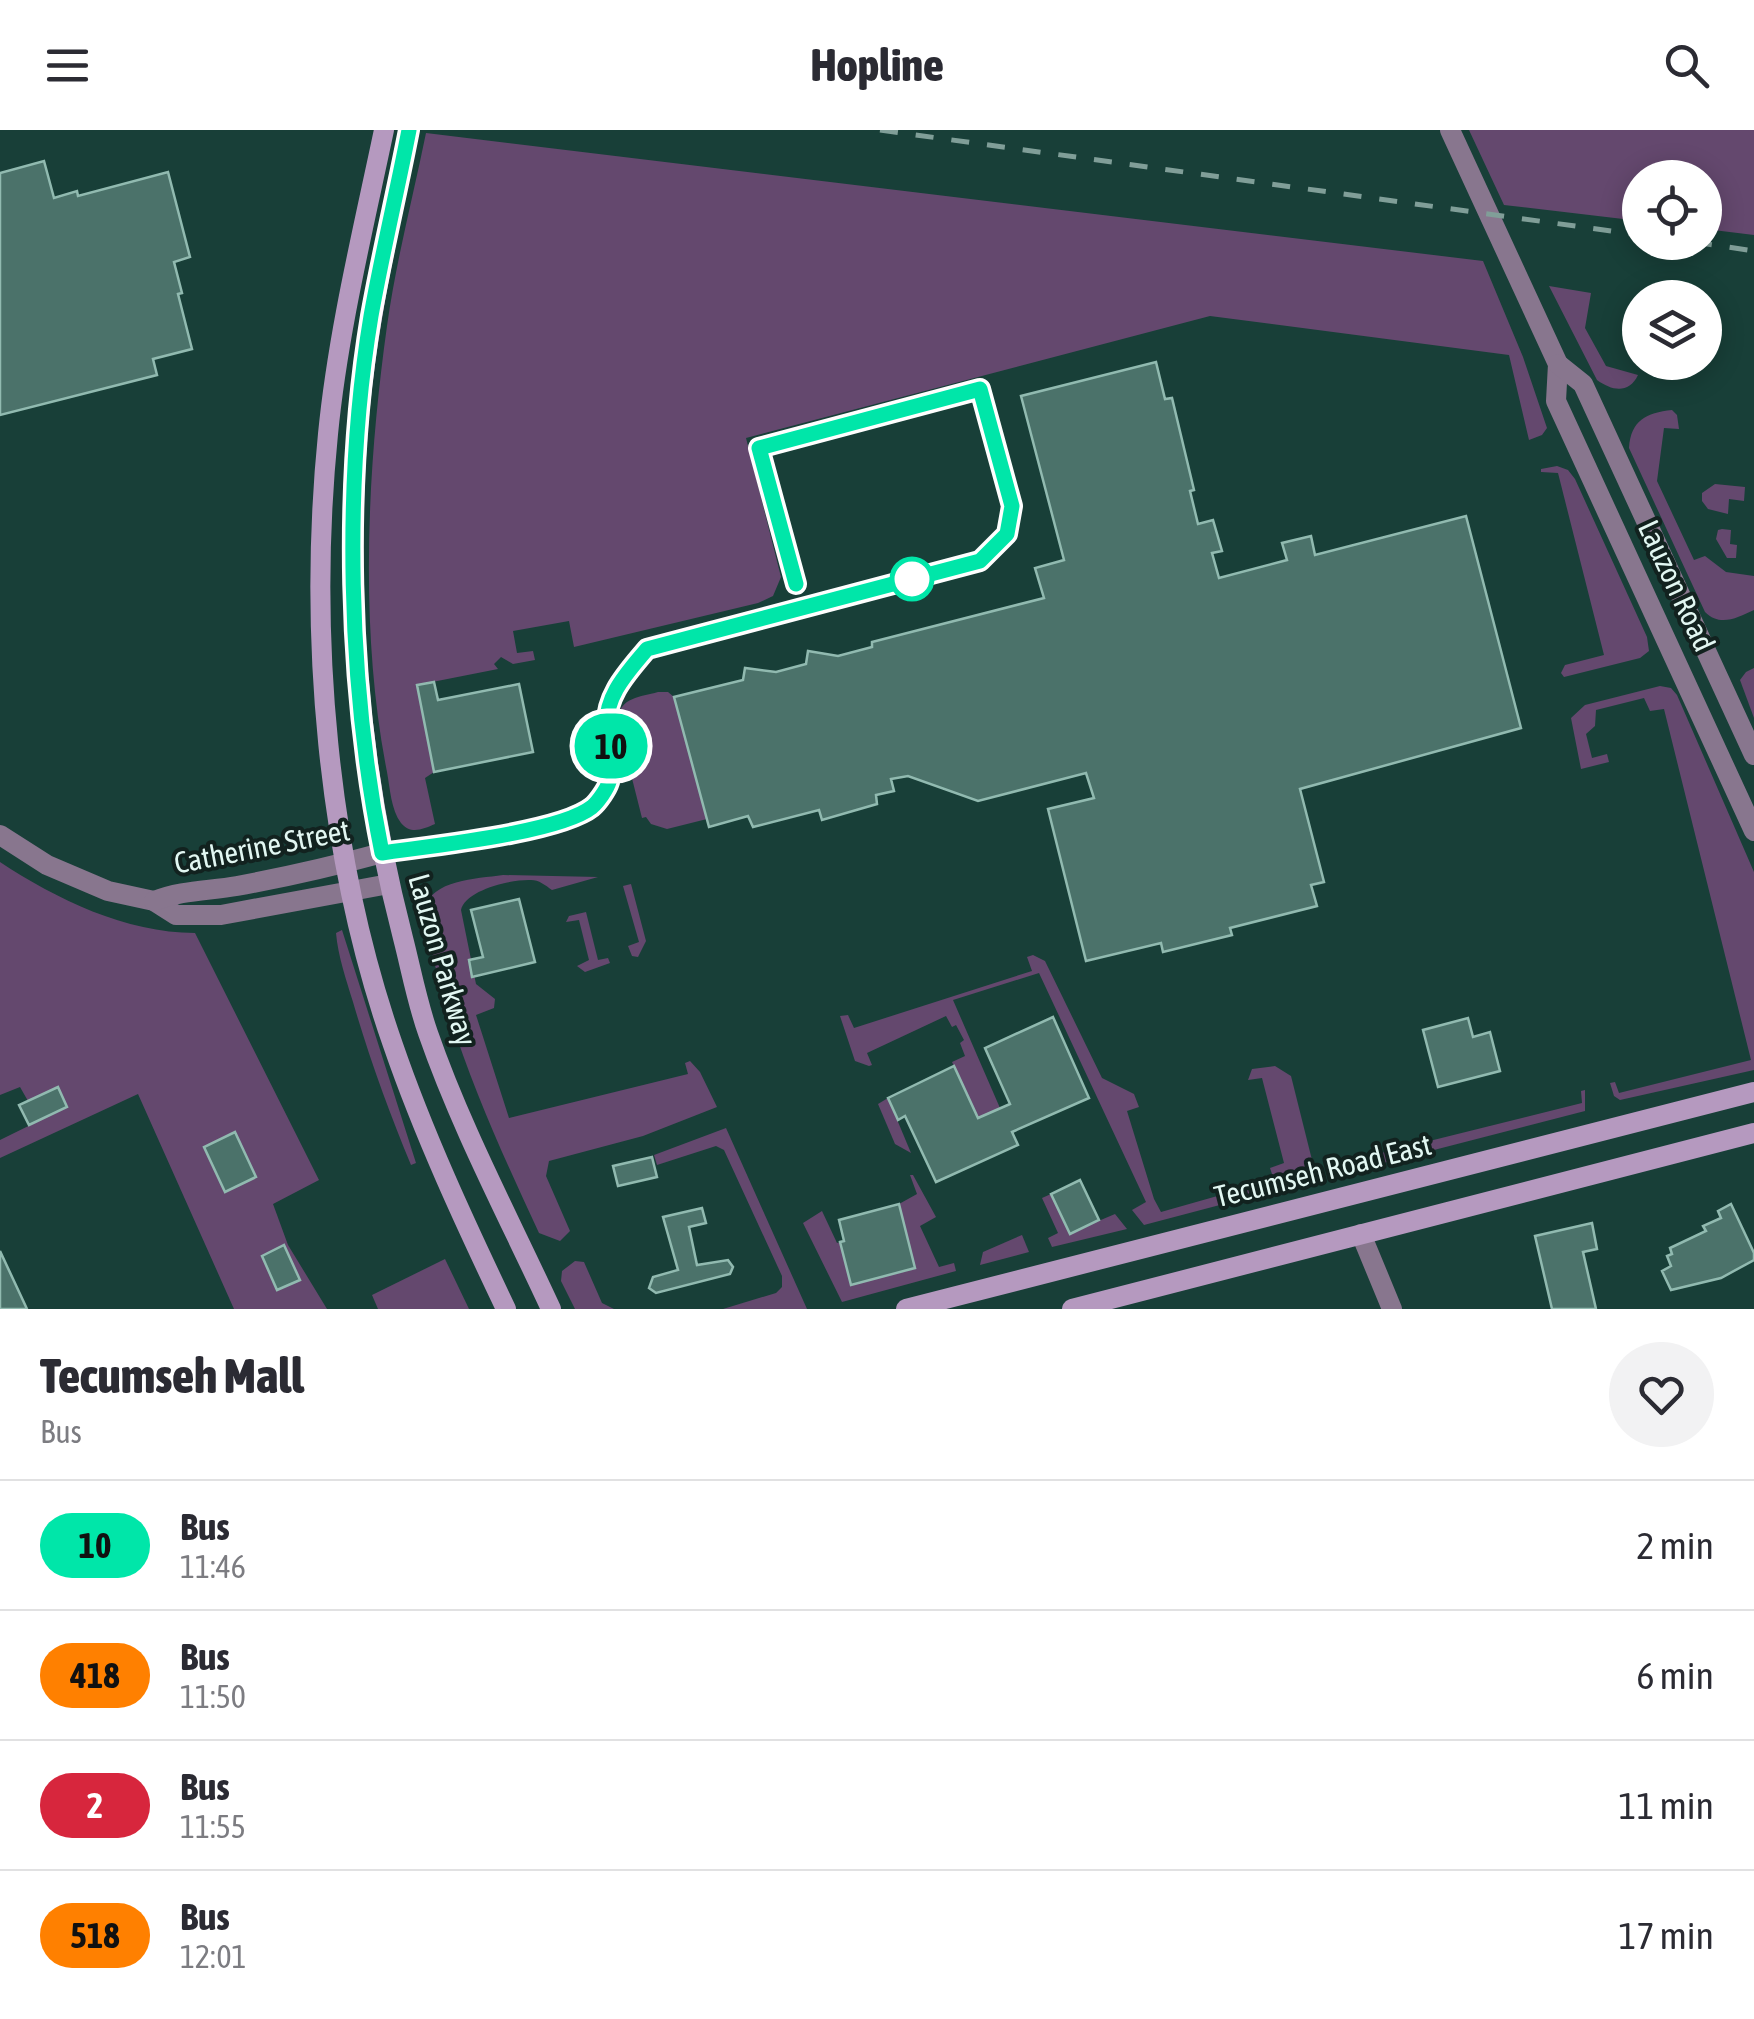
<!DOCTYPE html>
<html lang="en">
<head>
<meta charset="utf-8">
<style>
  body { margin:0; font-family:"Asap Condensed",sans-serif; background:#f2f2f3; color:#2b2b33; height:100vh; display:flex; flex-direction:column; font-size:38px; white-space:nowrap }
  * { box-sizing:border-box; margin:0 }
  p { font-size:32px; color:#7c7c81 }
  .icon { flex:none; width:55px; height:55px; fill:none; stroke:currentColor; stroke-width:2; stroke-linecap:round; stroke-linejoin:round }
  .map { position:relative; height:1179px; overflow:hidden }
  .details { display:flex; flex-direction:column; background:#fff; flex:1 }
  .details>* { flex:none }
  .badge { padding:0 20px; border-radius:32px; font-size:35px; line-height:65px }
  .controls { position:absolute; left:1622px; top:30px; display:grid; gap:20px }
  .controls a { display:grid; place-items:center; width:100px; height:100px; border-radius:50%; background:#fff; box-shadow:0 5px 25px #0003; font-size:50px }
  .map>.badge { position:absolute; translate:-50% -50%; box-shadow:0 0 0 5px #fff }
  .round { display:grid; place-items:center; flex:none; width:105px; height:105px; border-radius:52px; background:#f2f2f3 }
  .head { display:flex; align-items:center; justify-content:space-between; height:170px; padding:0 40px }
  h1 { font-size:48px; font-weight:800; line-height:75px }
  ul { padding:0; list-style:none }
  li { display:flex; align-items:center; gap:30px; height:130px; padding:0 40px; border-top:2px solid #e1e1e2 }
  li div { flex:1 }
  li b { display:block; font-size:38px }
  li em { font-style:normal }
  li .badge { min-width:110px; font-weight:700; text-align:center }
  header { display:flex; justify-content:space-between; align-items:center; height:130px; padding:0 40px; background:#fff; font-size:45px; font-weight:800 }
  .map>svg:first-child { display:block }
  .green { fill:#64486e }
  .building { fill:#4b726a; stroke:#91bab0; stroke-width:2.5 }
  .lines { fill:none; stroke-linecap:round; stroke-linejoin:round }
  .minor { stroke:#88768e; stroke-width:20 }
  .tertiary { stroke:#88768e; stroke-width:20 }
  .secondary { stroke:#b599bf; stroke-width:20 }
  .rail { stroke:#809e98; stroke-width:5; stroke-dasharray:18 18; stroke-linecap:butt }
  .line-casing { stroke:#fff; stroke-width:22 }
  .line { stroke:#00e6a9; stroke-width:15 }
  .stop-dot { fill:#fff; stroke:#00e6a9; stroke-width:5 }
  .labels { text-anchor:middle; stroke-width:8; stroke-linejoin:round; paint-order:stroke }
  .street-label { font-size:30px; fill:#e2f7f2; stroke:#12221f }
</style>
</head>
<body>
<header><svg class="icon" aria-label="menu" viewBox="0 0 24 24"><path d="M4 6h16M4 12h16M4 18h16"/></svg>Hopline<svg class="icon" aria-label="search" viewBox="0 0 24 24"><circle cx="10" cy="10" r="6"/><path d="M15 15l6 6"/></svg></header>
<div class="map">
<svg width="1754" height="1179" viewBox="0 0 1754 1179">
  <rect width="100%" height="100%" fill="#183f38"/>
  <g class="green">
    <polygon points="1469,0 1754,0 1754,105 1705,99 1705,48 1640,48 1640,91 1504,75"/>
    <path d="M 426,3 L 1483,131 L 1523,227 L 1547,298 L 1542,305 L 1529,310 L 1509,225 L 1210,186 L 746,308 L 781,447 L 773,466 L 758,473 L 574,517 L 569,491 L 513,501 L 517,523 L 533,521 L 535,530 L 513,534 L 501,527 L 494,534 L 498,539 L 417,555 L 434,642 L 425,648 L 435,694 C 423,699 411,705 401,693 C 391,680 390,658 387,642 C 359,500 367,339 387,196 C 396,131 413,67 426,3 Z"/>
    <path d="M 1549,156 L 1591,163 L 1585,198 L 1606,236 L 1638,245 C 1629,264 1612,261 1597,250 Z"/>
    <path d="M 1672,280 L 1677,285 L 1679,299 L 1664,298 L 1657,351 L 1694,430 L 1705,426 L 1726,442 L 1754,446 L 1754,480 C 1737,488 1720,497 1705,482 L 1629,318 C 1631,290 1646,283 1672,280 Z"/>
    <polygon points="1557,336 1568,340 1575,349 1647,507 1649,521 1640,528 1564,547 1561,543 1565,535 1604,525 1558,343 1541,342 1541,339"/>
    <polygon points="1715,354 1745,357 1744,371 1729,369 1728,384 1708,379 1702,371 1702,363"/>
    <polygon points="1722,399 1731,400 1730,414 1737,415 1736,428 1727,428 1716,409 1718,400"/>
    <polygon points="1754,538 1754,588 1740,550 1746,542"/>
    <polygon points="1660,556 1671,558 1677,565 1754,742 1754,940 1620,970 1614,966 1610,953 1615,952 1619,963 1751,930 1664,579 1650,581 1644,568 1596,580 1595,596 1586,604 1592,628 1607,624 1609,632 1581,639 1571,588 1585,575"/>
    <path d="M 658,562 L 668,562 L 674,567 L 707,689 L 667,699 L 651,694 L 646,687 L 642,688 L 617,589 C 621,567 640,567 658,562 Z"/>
    <path d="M 0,732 C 56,769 126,803 195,803 L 319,1050 L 273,1074 L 288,1115 L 327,1179 L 234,1179 L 138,964 L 0,1028 L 0,1010 L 67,977 L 28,971 L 20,957 L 0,965 Z"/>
    <path d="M 503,745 L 598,747 L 552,760 C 545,755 539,750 531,750 C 512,749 465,760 461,780 L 476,854 L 495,869 L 494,878 L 476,885 L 509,988 L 688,944 L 685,933 L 690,931 L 700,942 L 717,977 L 643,1006 L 549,1031 L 546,1046 L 570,1101 L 560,1111 L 539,1103 C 491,1000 443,893 423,780 C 433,749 475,749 503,745 Z"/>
    <polygon points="631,754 646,811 638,827 632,826 628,816 639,812 623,756"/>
    <polygon points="586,782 598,830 608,828 610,833 585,842 577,836 589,830 579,790 566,792 569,786"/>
    <path d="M 342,800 L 416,1033 L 411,1035 C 389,982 369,927 353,872 C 346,849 338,826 336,803 Z"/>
    <polygon points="1033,825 1045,831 1102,948 1134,964 1139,977 1127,981 1154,1069 1161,1082 1274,1050 1270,1038 1284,1033 1262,948 1248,950 1252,939 1275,936 1291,946 1313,1034 1313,1044 1299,1054 1144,1095 1132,1080 1146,1072 1039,843 953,870 1000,978 978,988 952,932 965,926 960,913 964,910 956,895 952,897 946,886 867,923 872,935 869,936 855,931 840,886 848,885 854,898 1032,841 1027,827"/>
    <polygon points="1585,960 1585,981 1372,1036 1364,1034 1361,1028 1582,973 1581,961"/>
    <polygon points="888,968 911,1023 895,1014 878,974"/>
    <polygon points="726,998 807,1179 723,1179 776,1163 782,1157 782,1146 724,1020 716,1016 657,1035 654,1025"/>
    <polygon points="910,1045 913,1045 936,1087 920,1096 939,1137 954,1133 956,1141 842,1172 803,1093 822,1081 837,1113 840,1112 852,1154 915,1139 899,1074 917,1064"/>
    <polygon points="1051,1064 1070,1103 1115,1084 1127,1099 1052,1117 1048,1108 1058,1103 1042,1068"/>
    <polygon points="1022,1105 1029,1122 980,1135 983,1122"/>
    <polygon points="445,1129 469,1179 378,1179 372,1165"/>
    <polygon points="575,1131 584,1132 602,1173 614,1179 575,1179 561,1151 562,1141"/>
  </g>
  <g class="building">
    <polygon points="44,31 54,68 77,61 78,66 168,42 190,127 174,132 182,163 178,164 192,219 153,229 157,245 0,285 0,43"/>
    <polygon points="1156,232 1165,269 1172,268 1194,360 1190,361 1198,394 1213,390 1222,421 1212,423 1219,448 1287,430 1282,413 1311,406 1315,425 1466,386 1521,598 1300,659 1324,752 1311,755 1317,776 1230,798 1232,805 1163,822 1161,813 1086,831 1048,679 1094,668 1086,643 978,671 908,646 891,649 894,661 876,665 877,674 822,690 819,680 753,697 748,686 709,697 674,567 743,550 745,538 776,542 806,534 808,521 838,526 872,517 872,512 1044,468 1035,438 1064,430 1021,266"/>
    <polygon points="434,552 438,570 519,554 533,622 434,642 417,555"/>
    <polygon points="519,769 535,832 472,847 469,830 483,827 471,780"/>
    <polygon points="1053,887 1089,968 1012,1002 1018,1015 936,1052 905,986 898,990 888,968 954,936 978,988 1010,974 985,918"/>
    <polygon points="1468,888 1473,907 1490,902 1500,941 1438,957 1423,900"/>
    <polygon points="58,957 67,977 29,995 19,975"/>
    <polygon points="235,1002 256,1047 225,1062 204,1017"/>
    <polygon points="652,1027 657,1047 618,1056 613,1036"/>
    <polygon points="1080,1050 1099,1090 1070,1104 1051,1064"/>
    <polygon points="899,1074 915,1138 851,1155 840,1112 844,1111 839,1090"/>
    <polygon points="1731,1074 1754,1123 1754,1130 1721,1148 1671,1160 1662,1141 1671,1136 1667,1126 1672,1124 1670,1118 1706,1101 1703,1096 1721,1088 1718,1081"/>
    <polygon points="702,1078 706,1093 689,1097 697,1135 728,1130 733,1137 730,1144 656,1163 649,1158 653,1147 678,1140 663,1087"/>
    <polygon points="1592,1093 1597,1119 1583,1122 1596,1179 1552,1179 1535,1106"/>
    <polygon points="284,1115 300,1150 277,1160 262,1126"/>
    <polygon points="0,1121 27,1179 0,1179"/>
  </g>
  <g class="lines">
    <g class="minor">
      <polyline points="0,705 47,735 108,761 154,771 176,785 221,785 389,754"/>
      <path d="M 154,771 C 182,760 208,761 237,756 C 286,747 334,736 382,723"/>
      <polyline points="1361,1104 1392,1179"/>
    </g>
    <g class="tertiary">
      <polyline points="1450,0 1558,234 1556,271 1754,701"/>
      <polyline points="1558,234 1583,254 1754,625"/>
    </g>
    <g class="secondary">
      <path d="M 384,0 C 363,100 338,202 328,304 C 308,503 327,727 393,915 C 424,1005 465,1093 506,1179"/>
      <path d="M 409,0 C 389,99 366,197 358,298 C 344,469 360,642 403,808 C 411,839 417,872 428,903 C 461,998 509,1088 551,1179"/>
      <polyline points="906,1179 1754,962"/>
      <polyline points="1072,1179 1754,1003"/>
    </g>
    <g class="rail">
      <polyline points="880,0 1640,105"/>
      <polyline points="1694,112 1754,121"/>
    </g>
  </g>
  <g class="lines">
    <g class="line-casing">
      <path id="line" d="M 409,0 C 397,62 382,124 371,186 C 343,354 348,556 382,723 C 429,716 559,703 592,677 C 598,672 607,659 609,652 C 614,632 609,618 607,599 C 604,566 628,542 647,519 L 980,431 L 1007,404 L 1012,376 L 980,259 L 759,318 L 796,454"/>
    </g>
    <use href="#line" class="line"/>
  </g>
  <circle class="stop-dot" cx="912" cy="449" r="20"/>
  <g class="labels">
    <g class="street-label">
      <text transform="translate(1676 456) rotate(65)" y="10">Lauzon Road</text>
      <text transform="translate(262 717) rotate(-11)" y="10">Catherine Street</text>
      <text transform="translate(442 830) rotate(74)" y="10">Lauzon Parkway</text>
      <text transform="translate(1323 1041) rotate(-14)" y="10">Tecumseh Road East</text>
    </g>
  </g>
</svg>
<div class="controls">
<a><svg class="icon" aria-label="locate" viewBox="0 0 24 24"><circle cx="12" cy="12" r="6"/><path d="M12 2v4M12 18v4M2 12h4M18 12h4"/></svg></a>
<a><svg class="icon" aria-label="layers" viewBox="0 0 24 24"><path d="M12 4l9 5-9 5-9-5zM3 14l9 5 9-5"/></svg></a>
</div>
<b class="badge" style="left:611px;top:616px;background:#00e6a9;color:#111">10</b>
</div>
<section class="details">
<div class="head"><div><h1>Tecumseh Mall</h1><p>Bus</p></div><a class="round"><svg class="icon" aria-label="heart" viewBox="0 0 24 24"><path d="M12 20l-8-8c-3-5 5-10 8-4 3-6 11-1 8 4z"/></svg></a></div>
<ul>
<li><span class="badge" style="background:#00e6a9;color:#111">10</span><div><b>Bus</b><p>11:46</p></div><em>2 min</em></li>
<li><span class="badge" style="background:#ff8000;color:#111">418</span><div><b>Bus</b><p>11:50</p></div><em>6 min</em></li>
<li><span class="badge" style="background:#d7263d;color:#fff">2</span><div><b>Bus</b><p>11:55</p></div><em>11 min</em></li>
<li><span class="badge" style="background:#ff8000;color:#111">518</span><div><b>Bus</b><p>12:01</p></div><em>17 min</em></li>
</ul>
</section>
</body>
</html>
